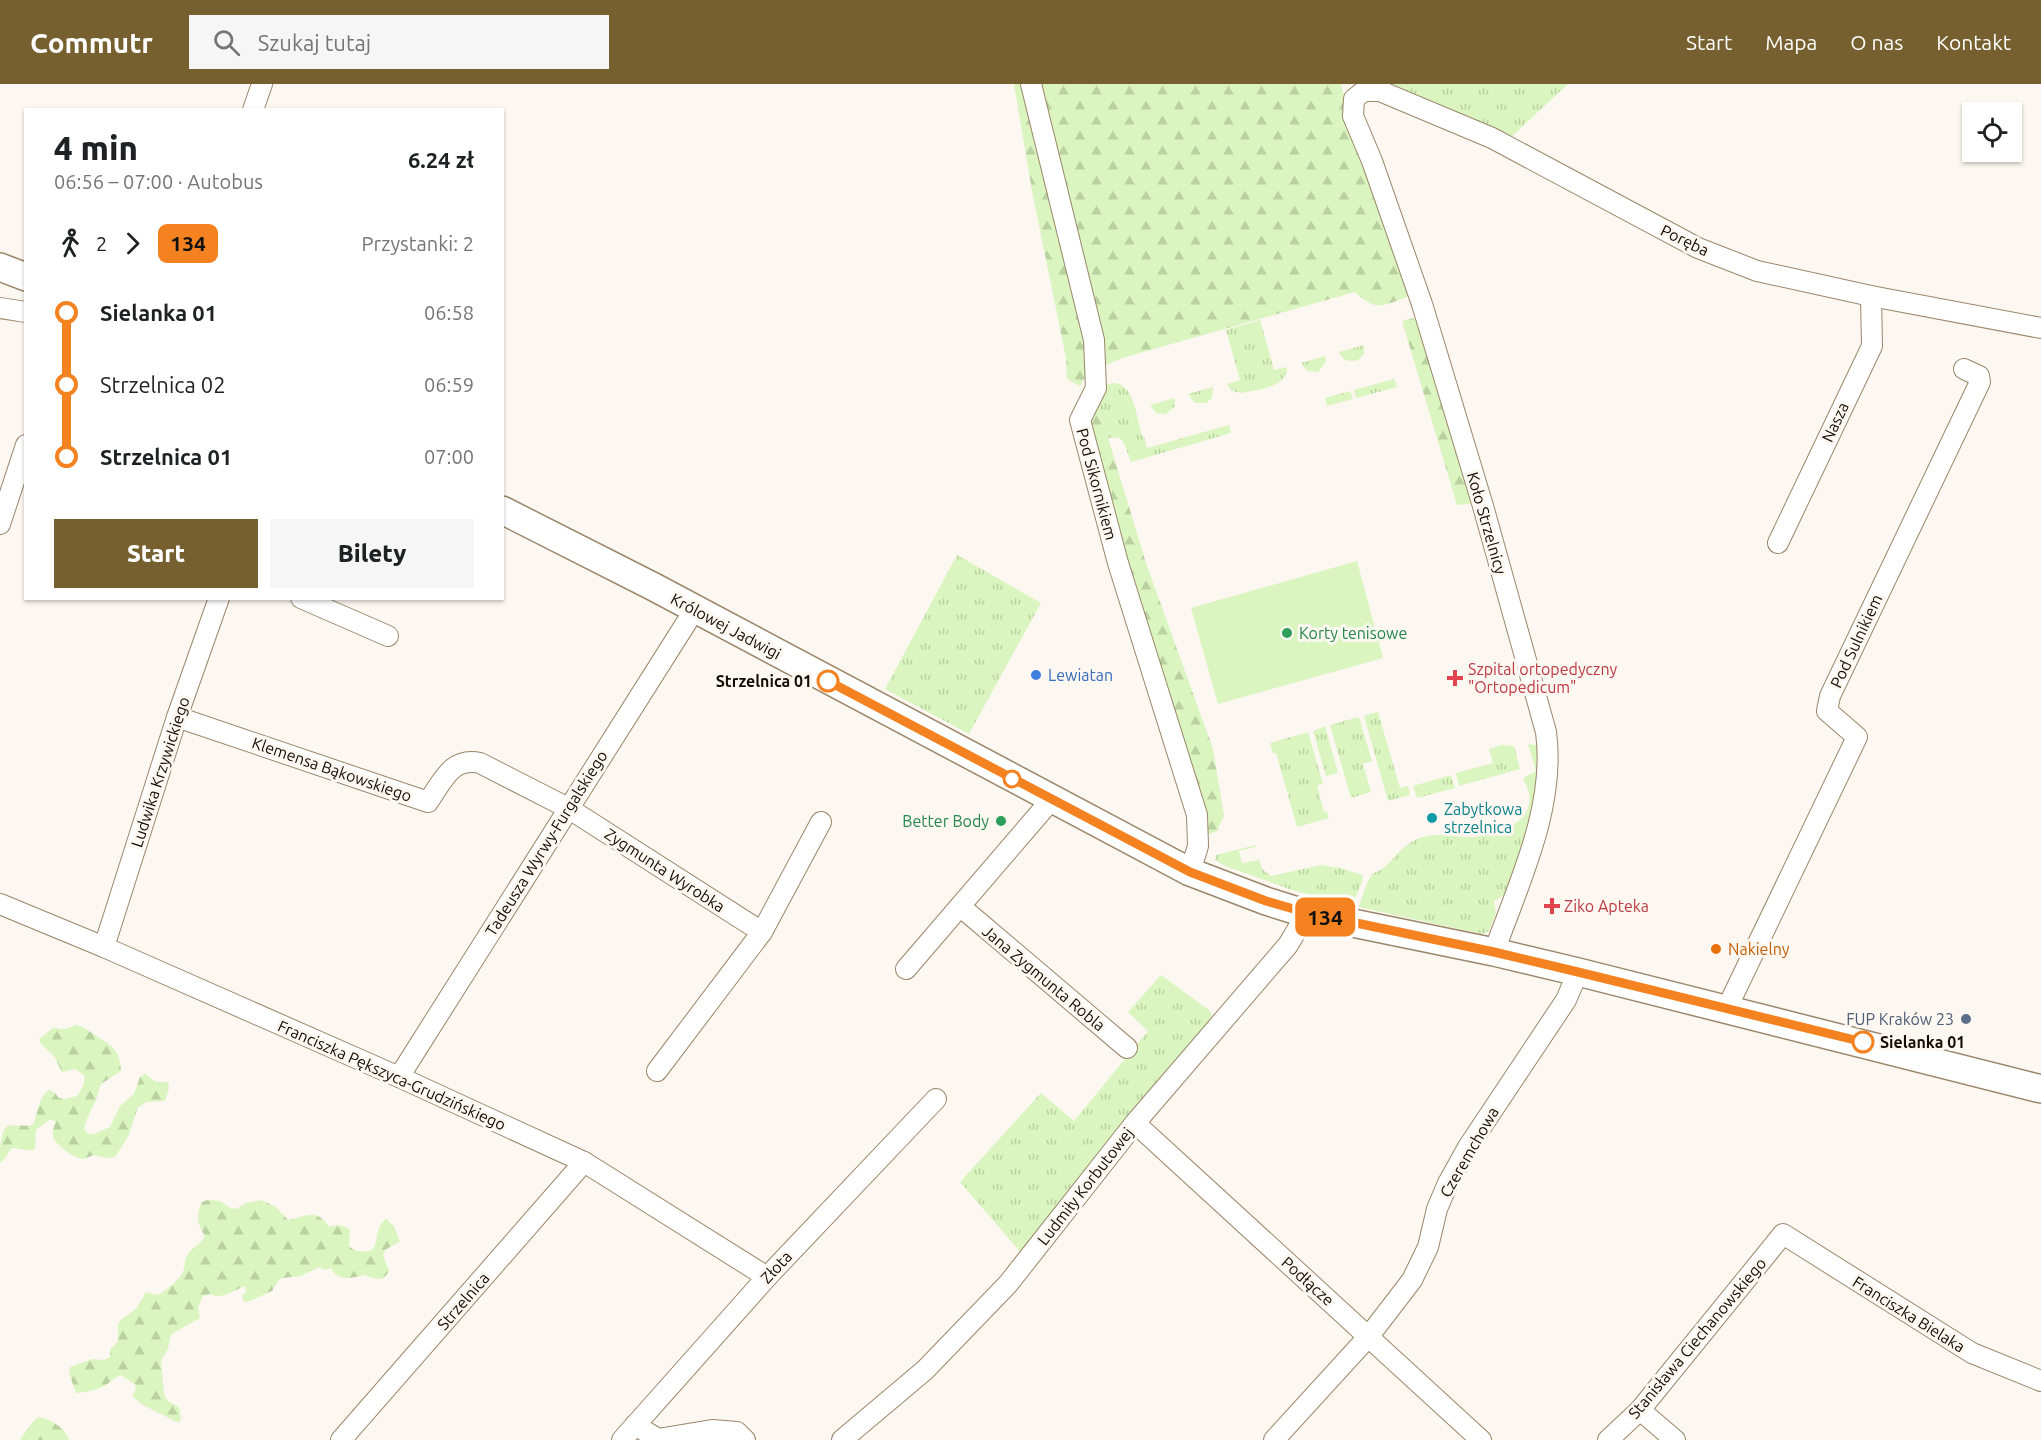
<!DOCTYPE html>
<html lang="pl">
<head>
<meta charset="utf-8">
<style>
  body { margin:0; font-family:Ubuntu,sans-serif; background:#f6f6f6; color:#202124; height:100vh; display:flex; flex-direction:column; font-size:22px; white-space:nowrap }
  * { box-sizing:border-box; margin:0 }
  p { font-size:20px; color:#757577 }
  .icon { flex:none; width:33px; height:33px; fill:none; stroke:currentColor; stroke-width:2; stroke-linecap:round; stroke-linejoin:round }
  .map { position:relative; flex:1; overflow:hidden }
  .sheet { position:absolute; left:24px; top:24px; width:480px; height:492px; display:flex; flex-direction:column; background:#fff; border-radius:0px; box-shadow:0 2px 4px #0004 }
  .sheet>* { flex:none }
  .badge { padding:0 12px; border-radius:9px; font-size:21px; line-height:39px }
  .tools { position:absolute; left:1962px; top:18px; display:grid; gap:12px }
  .tools a { display:grid; place-items:center; width:60px; height:60px; border-radius:0px; background:#fff; box-shadow:0 2px 4px #0004; font-size:30px }
  .map>.badge { position:absolute; translate:-50% -50%; box-shadow:0 0 0 3px #fff }
  .legs { display:flex; align-items:center; gap:9px; height:66px; padding:0 30px; font-size:20px }
  .legs p { margin-inline-start:auto }
  .head { display:flex; align-items:center; justify-content:space-between; height:102px; padding:0 30px }
  h1 { font-size:33px; font-weight:800; line-height:45px }
  .primary-button { display:flex; gap:12px; margin-top:auto; padding:12px 30px }
  .primary-button a { flex:1; height:69px; border-radius:0px; background:#76602f; color:#fff; font-size:24px; font-weight:800; line-height:69px; text-align:center }
  .primary-button a+a { background:#f6f6f6; color:#202124 }
  ul { padding:0 30px; list-style:none }
  li { display:flex; align-items:center; gap:21px; height:72px; font-size:22px }
  li i { display:grid; place-items:center; width:9px; height:100%; margin:0 8px; background:currentColor }
  li i::after { content:''; width:15px; height:15px; margin:-8px; border:4px solid; border-radius:50%; background:#fff }
  li p { margin-inline-start:auto }
  li:first-child i { background:linear-gradient(#0000 50%,currentColor 0) }
  li:last-child i { background:linear-gradient(currentColor 50%,#0000 0) }
  header { display:flex; align-items:center; gap:36px; box-sizing:border-box; height:84px; padding:0 30px; background:#76602f; color:#fff }
  header strong { font-size:28px }
  nav { display:flex; gap:33px; margin-inline-start:auto; font-size:21px }
  .search { width:420px; height:54px; background:#f6f6f6; display:flex; align-items:center; gap:15px; box-sizing:border-box; padding:0 21px; border-radius:0px; color:#757577; font-size:22px }
  .map>svg:first-child { display:block }
  .grass { fill:url(#grass-tufts) }
  .forest { fill:url(#forest-firs) }
  .garden { fill:#daf5bf }
  .lines { fill:none; stroke-linecap:round; stroke-linejoin:round }
  .street-casing { stroke:#9c8669; stroke-width:22 }
  .secondary-casing { stroke:#9c8669; stroke-width:30 }
  .street { stroke:#fff; stroke-width:20 }
  .secondary { stroke:#fff; stroke-width:27 }
  .line-1-casing { stroke:#fff; stroke-width:14 }
  .line-1 { stroke:#f58220; stroke-width:9 }
  .leisure-dot { fill:#2e9e5b; stroke:#fcf7f1; stroke-width:2 }
  .shop-dot { fill:#3f7fe0; stroke:#fcf7f1; stroke-width:2 }
  .health-dot { fill:#e0444e; stroke:#fcf7f1; stroke-width:2 }
  .stop-1-dot { fill:#fff; stroke:#f58220; stroke-width:3 }
  .culture-dot { fill:#0f9aa8; stroke:#fcf7f1; stroke-width:2 }
  .food-dot { fill:#e8710a; stroke:#fcf7f1; stroke-width:2 }
  .service-dot { fill:#5c6f8a; stroke:#fcf7f1; stroke-width:2 }
  .labels { text-anchor:middle; stroke-width:6; stroke-linejoin:round; paint-order:stroke }
  .street-label { font-size:16px; fill:#140c03; stroke:#fcf7f1 }
  .leisure-label { font-size:16px; fill:#27864d; stroke:#fcf7f1; text-anchor:start }
  .health-label { font-size:16px; fill:#be3a42; stroke:#fcf7f1; text-anchor:start }
  .shop-label { font-size:16px; fill:#366cbe; stroke:#fcf7f1; text-anchor:start }
  .stop-label { font-size:16px; font-weight:bold; fill:#140c03; stroke:#fcf7f1; text-anchor:end }
  .culture-label { font-size:16px; fill:#0d838f; stroke:#fcf7f1; text-anchor:start }
  .food-label { font-size:16px; fill:#c56008; stroke:#fcf7f1; text-anchor:start }
  .service-label { font-size:16px; fill:#4e5e75; stroke:#fcf7f1; text-anchor:end }
</style>
</head>
<body>
<header>
<strong>Commutr</strong>
<div class="search"><svg class="icon" aria-label="search" viewBox="0 0 24 24"><circle cx="10" cy="10" r="6"/><path d="M15 15l6 6"/></svg>Szukaj tutaj</div>
<nav><a>Start</a><a>Mapa</a><a>O nas</a><a>Kontakt</a></nav>
</header>
<div class="map">
<svg width="2041" height="1356" viewBox="0 0 2041 1356">
  <defs>
    <pattern id="grass-tufts" width="24" height="20" patternUnits="userSpaceOnUse" patternTransform="scale(1.5)"><rect width="24" height="20" fill="#daf5bf"/><path d="M3 7l-1-3M5 7V3M7 7l1-3M15 17l-1-3M17 17v-4M19 17l1-3" fill="none" stroke="#bad1a2"/></pattern>
    <pattern id="forest-firs" width="22" height="20" patternUnits="userSpaceOnUse" patternTransform="scale(1.5)"><rect width="22" height="20" fill="#daf5bf"/><path d="M5 1l3.5 6h-7zM16 11l3.5 6h-7z" fill="#bad1a2"/></pattern>
  </defs>
  <rect width="100%" height="100%" fill="#fcf7f1"/>
  <g class="grass">
    <polygon points="1368,0 1568,0 1508,56"/>
    <path d="M 1260,236 L 1274,286 L 1287,283 C 1288,303 1257,306 1241,309 C 1234,308 1230,306 1227,300 L 1240,296 L 1226,246 Z"/>
    <path d="M 1364,261 L 1364,270 L 1358,276 C 1349,278 1343,277 1339,268 Z"/>
    <polygon points="1326,272 1325,279 1318,288 1307,287 1301,279"/>
    <polygon points="1394,295 1397,303 1356,314 1354,306"/>
    <path d="M 1114,299 C 1134,299 1137,335 1142,352 L 1144,352 L 1147,364 L 1229,341 L 1231,349 L 1131,378 L 1124,359 L 1120,354 L 1108,354 L 1098,321 L 1103,301 Z"/>
    <polygon points="1213,303 1212,314 1206,319 1195,319 1188,310"/>
    <polygon points="1350,307 1353,315 1327,322 1325,314"/>
    <polygon points="1175,314 1175,322 1166,330 1156,329 1150,321"/>
    <polygon points="957,471 1041,519 969,650 885,605"/>
    <polygon points="1378,628 1400,704 1408,702 1410,711 1388,717 1364,632"/>
    <polygon points="1359,633 1372,677 1363,680 1371,708 1351,714 1330,641"/>
    <polygon points="1325,642 1338,689 1326,692 1313,647"/>
    <polygon points="1308,648 1323,700 1317,702 1324,728 1327,727 1329,734 1297,743 1276,669 1273,669 1270,659"/>
    <path d="M 1528,660 L 1542,662 L 1538,728 L 1509,808 L 1494,817 L 1496,829 L 1489,847 L 1482,850 L 1359,823 C 1362,814 1365,802 1370,793 C 1373,788 1378,788 1382,785 C 1394,776 1401,762 1417,755 C 1438,747 1452,754 1472,753 C 1491,752 1525,743 1529,720 C 1531,711 1527,702 1523,694 L 1536,687 Z"/>
    <polygon points="1502,661 1514,662 1520,685 1459,702 1456,689 1493,679 1489,665"/>
    <polygon points="1451,691 1455,704 1417,714 1413,702"/>
    <polygon points="1256,761 1256,763 1239,767 1242,779 1259,776 1262,785 1271,792 1321,781 1340,784 1363,791 1362,798 1352,822 1292,806 1225,782 1215,776 1216,771"/>
    <polygon points="1161,891 1210,927 1213,933 1022,1170 960,1098 1041,1009 1074,1037 1148,947 1128,928"/>
  </g>
  <g class="forest">
    <path d="M 1014,0 L 1341,0 L 1346,21 L 1411,199 L 1407,213 C 1381,222 1377,228 1355,208 L 1122,274 L 1088,289 L 1080,302 L 1067,295 L 1066,274 L 1032,107 Z"/>
    <polygon points="1413,234 1427,244 1476,419 1457,421 1402,237"/>
    <polygon points="1098,321 1146,479 1213,665 1224,732 1217,747 1207,751 1085,338"/>
    <path d="M 76,941 C 85,943 90,948 98,953 C 113,963 120,966 121,987 L 101,1000 C 98,1006 98,1014 94,1020 C 90,1029 86,1035 84,1045 L 88,1050 L 94,1050 L 110,1043 L 120,1022 L 134,1010 L 140,993 L 145,990 L 156,998 L 168,998 L 169,1004 L 165,1017 L 147,1018 L 138,1023 L 128,1053 L 115,1073 L 107,1074 L 94,1071 L 83,1075 C 74,1074 55,1061 53,1052 C 52,1048 54,1042 56,1038 L 50,1035 L 36,1046 L 35,1065 C 26,1069 21,1063 12,1064 L 2,1078 L 0,1078 C 0,1069 0,1045 8,1042 C 15,1040 25,1043 33,1041 C 39,1028 37,1015 49,1006 L 55,1009 L 59,1014 L 65,1015 L 77,1012 C 81,1006 86,998 84,991 L 75,985 L 62,988 L 54,972 L 41,960 L 39,955 L 53,944 L 66,945 Z"/>
    <path d="M 208,1116 L 220,1117 L 230,1124 L 236,1125 L 246,1119 L 261,1116 L 276,1123 L 288,1136 C 306,1133 316,1123 329,1143 C 336,1140 344,1141 350,1146 L 349,1162 C 356,1169 362,1167 371,1167 C 380,1158 374,1144 386,1135 L 394,1142 L 400,1157 L 385,1166 L 383,1171 L 389,1187 C 382,1200 374,1194 364,1191 C 351,1194 338,1198 331,1184 L 325,1186 L 319,1183 L 301,1192 L 283,1194 L 278,1197 L 272,1207 C 263,1210 253,1218 244,1218 L 242,1212 L 247,1207 L 244,1202 C 234,1207 220,1216 210,1210 L 203,1212 L 198,1223 L 200,1234 L 173,1249 L 170,1253 L 168,1265 L 161,1276 L 164,1311 L 168,1317 L 179,1323 L 181,1334 L 179,1339 L 143,1321 L 132,1312 L 135,1307 L 136,1301 L 121,1291 C 113,1294 108,1301 100,1304 C 94,1306 81,1309 76,1309 L 69,1289 L 70,1283 L 92,1275 L 104,1276 L 110,1273 L 110,1266 L 118,1257 L 118,1240 L 122,1235 L 136,1225 L 146,1208 L 158,1211 C 165,1207 180,1196 183,1188 C 185,1182 184,1176 188,1170 C 193,1163 201,1160 205,1152 C 197,1140 196,1132 202,1118 Z"/>
    <path d="M 38,1333 C 50,1335 66,1344 69,1356 L 20,1356 C 25,1349 31,1339 38,1333 Z"/>
  </g>
  <polygon class="garden" points="1357,477 1383,574 1218,620 1191,524"/>
  <g class="lines">
    <g class="street-casing">
      <g id="street">
        <polyline points="1031,0 1094,256 1096,304 1080,336 1118,479 1197,731 1198,762 1190,788"/>
        <polyline points="253,26 262,0"/>
        <polyline points="0,224 26,228"/>
        <polyline points="0,440 26,361"/>
        <polyline points="1778,459 1872,262 1871,212"/>
        <polyline points="301,514 388,552"/>
        <path d="M 177,633 L 428,718 C 443,697 451,673 480,679 L 568,724 L 762,848"/>
        <polyline points="0,820 104,863 399,993 584,1078 767,1193"/>
        <polyline points="961,823 1127,964"/>
        <polyline points="104,863 177,633 219,514"/>
        <path d="M 1494,868 C 1519,798 1556,723 1546,648 L 1483,422 L 1422,220 L 1372,77 L 1353,32 L 1354,15 L 1364,7 L 1380,7 L 1492,54 L 1698,164 L 1757,187 L 1871,212 L 2041,244"/>
        <polyline points="906,885 1052,715"/>
        <polyline points="1727,924 1857,653 1827,627 1830,612 1980,298 1979,292 1964,285"/>
        <polyline points="657,987 762,848 821,738"/>
        <polyline points="399,993 695,525"/>
        <polyline points="1135,1039 1481,1356"/>
        <polyline points="1640,1326 1675,1356"/>
        <polyline points="635,1341 658,1355 712,1346 737,1348 745,1356"/>
        <polyline points="341,1356 584,1078"/>
        <polyline points="622,1356 767,1193 936,1015"/>
        <polyline points="842,1356 925,1286 1008,1200 1135,1039 1288,861 1301,839 1304,829"/>
        <polyline points="1274,1356 1369,1252 1412,1196 1428,1163 1437,1125 1448,1099 1468,1063 1566,916 1578,888"/>
        <polyline points="1608,1356 1640,1326 1783,1150 1972,1269 2041,1297"/>
      </g>
    </g>
    <g class="secondary-casing">
      <g id="secondary">
        <polyline points="0,183 26,193"/>
        <polyline points="502,426 654,503 1190,788 1266,817 1304,829 1494,868 1578,888 2041,1005"/>
      </g>
    </g>
    <use href="#street" class="street"/>
    <use href="#secondary" class="secondary"/>
  </g>
  <g class="lines">
    <g class="line-1-casing">
      <polyline id="line-1" points="828,597 1190,788 1266,817 1304,828 1494,868 1578,888 1863,958"/>
    </g>
    <use href="#line-1" class="line-1"/>
  </g>
  <g class="leisure-dot">
    <circle cx="1287" cy="549" r="6"/>
    <circle cx="1001" cy="737" r="6"/>
  </g>
  <circle class="shop-dot" cx="1036" cy="591" r="6"/>
  <g class="health-dot">
    <path d="M1452 585h6v6h6v6h-6v6h-6v-6h-6v-6h6z"/>
    <path d="M1549 813h6v6h6v6h-6v6h-6v-6h-6v-6h6z"/>
  </g>
  <g class="stop-1-dot">
    <circle cx="828" cy="597" r="10"/>
    <circle cx="1012" cy="695" r="8"/>
    <circle cx="1863" cy="958" r="10"/>
  </g>
  <circle class="culture-dot" cx="1432" cy="734" r="6"/>
  <circle class="food-dot" cx="1716" cy="865" r="6"/>
  <circle class="service-dot" cx="1966" cy="935" r="6"/>
  <g class="labels">
    <g class="street-label">
      <text transform="translate(1685 156) rotate(26)" y="6">Poręba</text>
      <text transform="translate(1835 338) rotate(-65)" y="6">Nasza</text>
      <text transform="translate(1097 400) rotate(75)" y="6">Pod Sikornikiem</text>
      <text transform="translate(1487 439) rotate(74)" y="6">Koło Strzelnicy</text>
      <text transform="translate(726 542) rotate(28)" y="6">Królowej Jadwigi</text>
      <text transform="translate(1856 557) rotate(-65)" y="6">Pod Sulnikiem</text>
      <text transform="translate(332 685) rotate(19)" y="6">Klemensa Bąkowskiego</text>
      <text transform="translate(160 688) rotate(-72)" y="6">Ludwika Krzywickiego</text>
      <text transform="translate(546 759) rotate(-58)" y="6">Tadeusza Wyrwy-Furgalskiego</text>
      <text transform="translate(665 786) rotate(33)" y="6">Zygmunta Wyrobka</text>
      <text transform="translate(1044 894) rotate(40)" y="6">Jana Zygmunta Robla</text>
      <text transform="translate(392 991) rotate(24)" y="6">Franciszka Pększyca-Grudzińskiego</text>
      <text transform="translate(1469 1068) rotate(-60)" y="6">Czeremchowa</text>
      <text transform="translate(1085 1102) rotate(-52)" y="6">Ludmiły Korbutowej</text>
      <text transform="translate(776 1183) rotate(-47)" y="6">Złota</text>
      <text transform="translate(1308 1197) rotate(42)" y="6">Podłącze</text>
      <text transform="translate(463 1217) rotate(-49)" y="6">Strzelnica</text>
      <text transform="translate(1909 1230) rotate(32)" y="6">Franciszka Bielaka</text>
      <text transform="translate(1697 1254) rotate(-50)" y="6">Stanisława Ciechanowskiego</text>
    </g>
    <g class="leisure-label">
      <text x="1299" y="555">Korty tenisowe</text>
      <text x="989" y="743" text-anchor="end">Better Body</text>
    </g>
    <g class="health-label">
      <text x="1468" y="591">Szpital ortopedyczny<tspan x="1468" dy="18">"Ortopedicum"</tspan></text>
      <text x="1564" y="828">Ziko Apteka</text>
    </g>
    <g class="shop-label">
      <text x="1048" y="597">Lewiatan</text>
    </g>
    <g class="stop-label">
      <text x="812" y="603">Strzelnica 01</text>
      <text x="1880" y="964" text-anchor="start">Sielanka 01</text>
    </g>
    <g class="culture-label">
      <text x="1444" y="731">Zabytkowa<tspan x="1444" dy="18">strzelnica</tspan></text>
    </g>
    <g class="food-label">
      <text x="1728" y="871">Nakielny</text>
    </g>
    <g class="service-label">
      <text x="1954" y="941">FUP Kraków 23</text>
    </g>
  </g>
</svg>
<div class="tools">
<a><svg class="icon" aria-label="locate" viewBox="0 0 24 24"><circle cx="12" cy="12" r="6"/><path d="M12 2v4M12 18v4M2 12h4M18 12h4"/></svg></a>
</div>
<b class="badge" style="left:1325px;top:833px;background:#f58220;color:#111">134</b>
<section class="sheet">
<div class="head"><div><h1>4 min</h1><p>06:56 – 07:00 · Autobus</p></div><b>6.24 zł</b></div>
<div class="legs"><svg class="icon" aria-label="walk" viewBox="0 0 24 24"><circle cx="13" cy="4" r="2"/><path d="M13 8l-2 6 4 7M11 14l-3 7M7 12l3-4h3l4 4"/></svg>2<svg class="icon" aria-label="forward" viewBox="0 0 24 24"><path d="M9 5l7 7-7 7"/></svg><b class="badge" style="background:#f58220;color:#111">134</b><p>Przystanki: 2</p></div>
<ul>
<li><i style="color:#f58220"></i><b>Sielanka 01</b><p>06:58</p></li>
<li><i style="color:#f58220"></i><span>Strzelnica 02</span><p>06:59</p></li>
<li><i style="color:#f58220"></i><b>Strzelnica 01</b><p>07:00</p></li>
</ul>
<div class="primary-button"><a>Start</a><a>Bilety</a></div>
</section>
</div>
</body>
</html>
